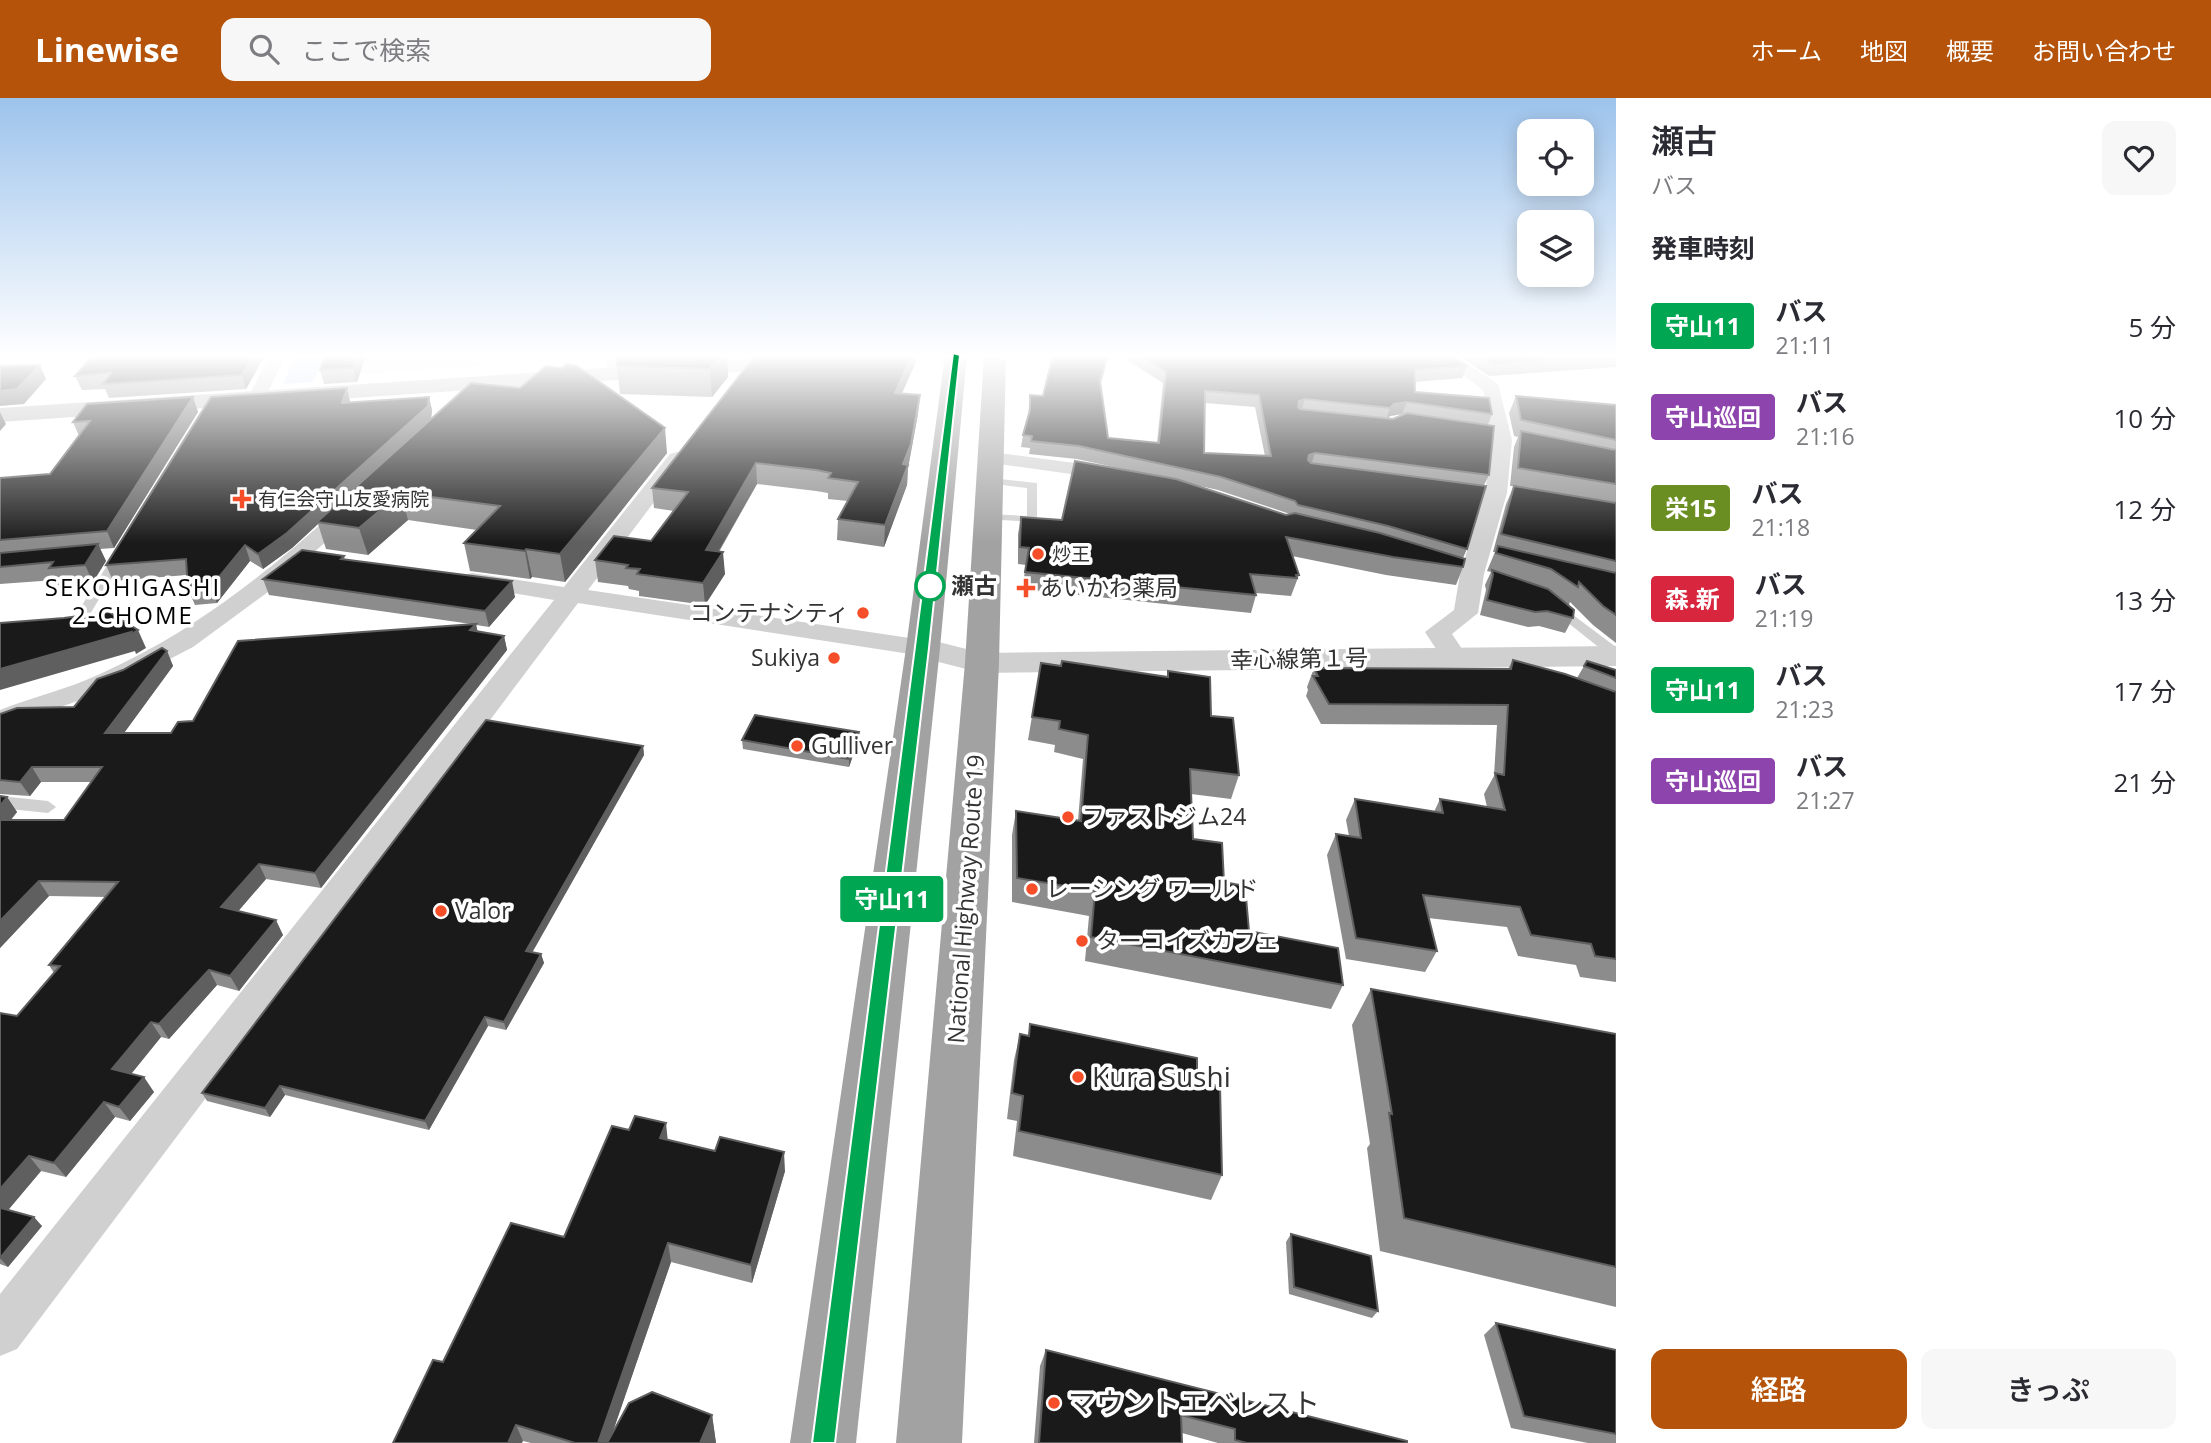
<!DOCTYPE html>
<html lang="ja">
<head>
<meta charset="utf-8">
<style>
  body { margin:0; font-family:"Open Sans","Noto Sans JP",sans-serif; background:#f7f7f7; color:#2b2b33; height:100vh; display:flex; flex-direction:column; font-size:26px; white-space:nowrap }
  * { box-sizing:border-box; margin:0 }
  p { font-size:23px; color:#7c7c81 }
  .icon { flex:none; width:38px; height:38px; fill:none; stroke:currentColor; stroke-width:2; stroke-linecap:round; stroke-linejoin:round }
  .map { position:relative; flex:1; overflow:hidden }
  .details { display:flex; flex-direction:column; background:#fff; width:595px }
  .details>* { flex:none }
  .badge { padding:0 14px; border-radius:5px; font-size:24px; line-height:46px }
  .buttons { position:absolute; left:1517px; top:21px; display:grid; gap:14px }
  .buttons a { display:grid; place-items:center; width:77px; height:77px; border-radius:14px; background:#fff; box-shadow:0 4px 18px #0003; font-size:35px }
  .map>.badge { position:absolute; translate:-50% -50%; box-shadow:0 0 0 4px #fff }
  h2 { padding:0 35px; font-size:26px; line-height:63px }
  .round { display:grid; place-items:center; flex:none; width:74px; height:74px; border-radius:14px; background:#f7f7f7 }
  .headline { display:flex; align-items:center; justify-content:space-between; height:119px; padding:0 35px }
  h1 { font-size:33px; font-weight:600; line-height:52px }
  .button { display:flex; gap:14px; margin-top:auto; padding:14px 35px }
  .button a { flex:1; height:80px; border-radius:14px; background:#b45309; color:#fff; font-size:28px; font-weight:600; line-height:80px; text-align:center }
  .button a+a { background:#f7f7f7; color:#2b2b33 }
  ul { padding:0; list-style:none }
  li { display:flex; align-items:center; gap:21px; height:91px; padding:0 35px }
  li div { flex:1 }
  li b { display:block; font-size:26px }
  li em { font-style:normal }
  li .badge { min-width:77px; font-weight:700; text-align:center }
  header { display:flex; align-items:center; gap:42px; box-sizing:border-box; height:98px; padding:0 35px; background:#b45309; color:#fff }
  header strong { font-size:33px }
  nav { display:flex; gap:38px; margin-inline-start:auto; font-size:24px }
  .search { width:490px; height:63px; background:#f7f7f7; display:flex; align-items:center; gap:18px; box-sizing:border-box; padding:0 24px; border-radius:14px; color:#7c7c81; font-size:26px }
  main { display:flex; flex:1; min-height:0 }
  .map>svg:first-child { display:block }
  .green { fill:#e5f0e0 }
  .water { fill:#ccd9f1 }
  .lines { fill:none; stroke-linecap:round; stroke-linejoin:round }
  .service { fill:#d0d0d0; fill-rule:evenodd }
  .minor { fill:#d0d0d0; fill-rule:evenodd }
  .tertiary { fill:#d0d0d0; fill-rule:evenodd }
  .secondary { fill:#bdbdbd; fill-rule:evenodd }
  .trunk { fill:#a2a2a2; fill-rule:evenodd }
  .wall { fill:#8c8c8c; fill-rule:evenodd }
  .shaded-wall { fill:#5f5f5f }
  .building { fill:#1a1a1a; stroke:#5f5f5f; stroke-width:2; fill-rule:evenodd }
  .line { fill:#00a651; stroke:#fff; stroke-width:2 }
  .poi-dot { fill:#f54e29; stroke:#fff; stroke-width:2.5 }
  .stop-dot { fill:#fff; stroke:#00a651; stroke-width:3.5 }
  .labels { text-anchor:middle; stroke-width:7; stroke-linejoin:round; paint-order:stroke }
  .far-poi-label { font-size:19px; fill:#333; stroke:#fff; text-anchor:start }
  .stop-label { font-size:23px; font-weight:bold; fill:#333; stroke:#fff; text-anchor:start }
  .poi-label { font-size:23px; fill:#333; stroke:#fff; text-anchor:start }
  .street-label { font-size:23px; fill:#333; stroke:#fff }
  .neighbourhood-label { font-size:24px; letter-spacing:2px; fill:#000; stroke:#fff }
  .near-poi-label { font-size:28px; fill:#333; stroke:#fff; text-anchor:start }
</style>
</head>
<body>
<header>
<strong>Linewise</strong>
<div class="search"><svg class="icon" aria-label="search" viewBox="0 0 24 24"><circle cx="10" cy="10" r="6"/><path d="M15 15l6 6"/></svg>ここで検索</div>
<nav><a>ホーム</a><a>地図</a><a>概要</a><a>お問い合わせ</a></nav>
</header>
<main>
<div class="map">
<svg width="1616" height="1345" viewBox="0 0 1616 1345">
  <rect width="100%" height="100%" fill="#fff"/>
  <polygon class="green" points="352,257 591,257 591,260 345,277"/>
  <polygon class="water" points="324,257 313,284 283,286 295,258"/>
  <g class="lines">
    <g class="service">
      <polygon points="991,380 1037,385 1037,424 985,421 985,417 989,416 1027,418 1027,390 987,385 985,383"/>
      <polygon points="119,454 125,458 81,531 74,535 69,534 67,531 113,458"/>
      <polygon points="1557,505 1616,549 1616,560 1611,559 1552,512 1550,509"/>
      <polygon points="0,698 48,703 56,709 48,715 0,710"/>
    </g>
    <g class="minor">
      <polygon points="270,257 286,257 263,304 251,304 248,300"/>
      <polygon points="604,257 620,257 625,276 622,280 610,280"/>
      <polygon points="1435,257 1454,257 1498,286 1512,342 1507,395 1484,476 1478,515 1452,536 1468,560 1464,566 1455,568 1446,566 1425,534 1454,512 1460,476 1485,395 1492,342 1483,292"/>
      <polygon points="677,354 684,356 687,360 588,492 923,542 932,544 936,550 932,556 923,558 578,505 17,1251 0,1258 0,1196 554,502 464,487 460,482 464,477 472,475 564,489 670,356"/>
      <polygon points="992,354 1113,370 1120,372 1123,376 1120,380 1113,382 985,364 982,360 985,356"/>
      <path d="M 351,404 L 359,406 L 362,411 L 279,486 L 193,549 L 116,589 L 0,631 L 0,612 C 33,599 68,591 100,576 C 192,535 269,474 343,406 Z"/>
    </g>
    <polygon class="tertiary" points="923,540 982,555 1616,548 1616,568 982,575 911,557 906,550 911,543"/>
    <polygon class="secondary" points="800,257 808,259 811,264 808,269 0,324 0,310"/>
    <g class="trunk">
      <polygon points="945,257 967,257 940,550 856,1345 790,1345 906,550"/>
      <polygon points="984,257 1006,257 999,565 962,1345 896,1345 965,565"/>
    </g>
  </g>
  <g class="wall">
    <polygon points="93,257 265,257 246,291 109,300 105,291 82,292 75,278"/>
    <polygon points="325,257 366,257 357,284 324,286 320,272"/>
    <polygon points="623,257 772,257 727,260 728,279 712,299 620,296 617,268"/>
    <polygon points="782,257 916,257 915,266 902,295 918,316 908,370 907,387 884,449 837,442 838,421 848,403 828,401 828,395 816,393 757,386 719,454 725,476 705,507 639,498 639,493 629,491 628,488 598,484 595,462 651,443 674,413 654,410 652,390"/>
    <path d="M 1053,257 L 1109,257 L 1100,286 L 1108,340 L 1157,345 L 1163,285 L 1119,257 L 1451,257 L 1467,268 L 1462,280 L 1415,284 L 1415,294 L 1492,316 L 1488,327 L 1489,377 L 1484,387 L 1467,451 L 1463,460 L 1463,469 L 1456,487 L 1386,477 L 1292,458 L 1299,477 L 1291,498 L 1256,495 L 1256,497 L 1251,515 L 1022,491 L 1026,467 L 1018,466 L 1018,436 L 1021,419 L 1062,422 L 1141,375 L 1077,361 L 1029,356 L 1030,350 L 1021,349 L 1023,337 L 1028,318 L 1030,297 L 1043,298 ZM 1205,305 L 1255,309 L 1265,358 L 1204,355 ZM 1402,316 L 1404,317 L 1393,321 L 1387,321 L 1390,318 ZM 1191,386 L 1218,392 L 1290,416 L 1286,417 Z"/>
    <polygon points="1458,257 1616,257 1616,269 1489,278"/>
    <polygon points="347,290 350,304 429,299 432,312 431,321 667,355 565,484 532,479 530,481 470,473 464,445 477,432 408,422 368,457 326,451 318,426 292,450 263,471 250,463 217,505 195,507 188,491 187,477 113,483 106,467"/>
    <polygon points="1516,298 1616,307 1616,545 1593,527 1570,504 1569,507 1573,520 1565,535 1539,528 1528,529 1480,517 1486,492 1485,487 1491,474 1487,473 1495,454 1493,454 1506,406 1514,388 1510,388 1514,349 1518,339 1514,338 1509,315"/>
    <polygon points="193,299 198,314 114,450 100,451 106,463 93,484 58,487 55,482 0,486 0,380 50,376 79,338 73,324"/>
    <polygon points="344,458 345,462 515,499 489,529 476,527 477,533 504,538 507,552 321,790 266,781 238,813 283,837 239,893 217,887 169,941 161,939 131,976 154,994 130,1023 115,1019 66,1079 41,1073 8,1112 42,1128 8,1169 0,1166 0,915 17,918 54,875 49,867 106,799 49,798 0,850 7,699 17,714 11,722 64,722 91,684 41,684 30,698 0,696 0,616 74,609 123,572 167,553 173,568 124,635 171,635 193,623 471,526 269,497 263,481"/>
    <polygon points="1513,562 1577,580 1587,563 1616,572 1616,884 1580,879 1576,867 1518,858 1507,829 1428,820 1437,853 1425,874 1346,861 1327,757 1336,736 1349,738 1346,722 1355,701 1434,714 1440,701 1487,709 1484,696 1494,678 1497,627 1321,626 1306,598 1308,592 1307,589 1314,570 1508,571"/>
    <polygon points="1041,565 1167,579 1168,573 1211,618 1239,677 1231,701 1191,696 1193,741 1224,784 1249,833 1343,887 1331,911 1085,863 1089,818 1012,804 1012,737 1016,713 1078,723 1083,661 1054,654 1055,647 1028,642"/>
    <polygon points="742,642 858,643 849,669 743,651"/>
    <polygon points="643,648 644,657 532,854 541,856 544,865 506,932 488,928 429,1032 285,997 270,1019 207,1003 202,995"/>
    <polygon points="1371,891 1616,936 1616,1209 1380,1153 1367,1050 1370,1046 1352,927"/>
    <polygon points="1030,926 1197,984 1222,1077 1211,1102 1013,1058 1017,1023 1007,1021 1014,962 1020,936 1028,938"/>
    <polygon points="668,1042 785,1073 752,1185 671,1164 612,1336 712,1317 716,1345 531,1345 523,1343 443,1264 564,1139"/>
    <polygon points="1291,1136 1378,1213 1372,1220 1289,1196 1286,1144"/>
    <polygon points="1496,1225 1616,1252 1616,1345 1588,1345 1511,1330 1484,1237"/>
    <polygon points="1046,1252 1407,1345 1218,1345 1182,1335 1182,1345 1034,1345 1040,1268"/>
  </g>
  <g class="shaded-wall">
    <polygon points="253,257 265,257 246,291 242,277"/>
    <polygon points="357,257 366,257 357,284 353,270"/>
    <polygon points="722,257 727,257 728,279 712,299 710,271"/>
    <polygon points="912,257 916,257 915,266 894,313 895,295"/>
    <polygon points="1108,257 1109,257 1098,295 1100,283"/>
    <polygon points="40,267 46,281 24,306 0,308 0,293"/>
    <polygon points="347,290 350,304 346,318 342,305"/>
    <polygon points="920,297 918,316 908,370 907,387 884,449 885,427"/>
    <polygon points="193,299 198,314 114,450 107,433"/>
    <polygon points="429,299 432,312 431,321 317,424 318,426 292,450 263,471 258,456"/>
    <polygon points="1305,301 1301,313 1295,315 1299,303"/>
    <polygon points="1407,304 1402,316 1390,318 1386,322 1390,310 1394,306"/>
    <polygon points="0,314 6,326 0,333"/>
    <polygon points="665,330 667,355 565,484 560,456"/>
    <polygon points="1315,355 1311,367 1305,369 1309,357"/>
    <polygon points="756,365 757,386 707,473 706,452"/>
    <polygon points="401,395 408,422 368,457 359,430"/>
    <polygon points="98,446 106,463 93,484 85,467"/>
    <polygon points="245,447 250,463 217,505 211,489"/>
    <polygon points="526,451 532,479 530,481 525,453"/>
    <polygon points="723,454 725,476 705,507 703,485"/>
    <polygon points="512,483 515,499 489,529 485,513"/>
    <polygon points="476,526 479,540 470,532"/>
    <polygon points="138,532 146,550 136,556 135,553 0,592 0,571"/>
    <polygon points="504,538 507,552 321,790 315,775"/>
    <polygon points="167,553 173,568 113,650 105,635"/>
    <polygon points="859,634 858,643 849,669 849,661"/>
    <polygon points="643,648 644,657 528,862 526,853"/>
    <polygon points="32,669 41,684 30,698 20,684"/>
    <polygon points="7,699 17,714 0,735 0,708"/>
    <polygon points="259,766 266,781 229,824 221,809"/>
    <polygon points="39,783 49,798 0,850 0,823"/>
    <polygon points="276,822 283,837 239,893 230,878"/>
    <polygon points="541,856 544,865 506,932 504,924"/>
    <polygon points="209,872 217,887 169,941 159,926"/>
    <polygon points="485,919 488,928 429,1032 425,1023"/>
    <polygon points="151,924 161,939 123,986 112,971"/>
    <polygon points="144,979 154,994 130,1023 119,1009"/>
    <polygon points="280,988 285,997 270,1019 265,1010"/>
    <polygon points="104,1004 115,1019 66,1079 54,1065"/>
    <polygon points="666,1025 668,1045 660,1040"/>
    <polygon points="784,1054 785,1073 752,1185 751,1167"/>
    <polygon points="29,1058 41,1073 4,1117 0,1113 0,1091"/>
    <polygon points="34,1119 42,1128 8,1169 0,1160"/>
    <polygon points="668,1145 671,1164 609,1345 598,1345"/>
    <polygon points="712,1317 716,1345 700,1345"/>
    <polygon points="516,1327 523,1343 522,1345 508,1345"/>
  </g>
  <g class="building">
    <polygon points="93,257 253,257 242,277 103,286 111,275 75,278"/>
    <polygon points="325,257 357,257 353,270 320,272"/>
    <polygon points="630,257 722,257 710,271 617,268 617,258"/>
    <polygon points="782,257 912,257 895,295 920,297 911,346 903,366 908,367 885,427 838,421 858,384 828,380 831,375 816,372 756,365 706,452 723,454 703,485 637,476 640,471 626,470 628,467 595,462 614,438 651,443 688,394 652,390 754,259"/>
    <path d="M 1053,257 L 1108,257 L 1100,283 L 1108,340 L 1159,345 L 1166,274 L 1139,257 L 1451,257 L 1467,268 L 1415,272 L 1415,294 L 1489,300 L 1492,316 L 1407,304 L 1394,306 L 1390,310 L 1305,301 L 1299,303 L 1298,309 L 1300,311 L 1393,321 L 1407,315 L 1494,328 L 1489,377 L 1315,355 L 1309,357 L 1308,362 L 1311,365 L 1486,388 L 1467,451 L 1388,428 L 1298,407 L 1295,403 L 1221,379 L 1079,348 L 1031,343 L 1032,338 L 1023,337 L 1030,312 L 1030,297 L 1043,298 ZM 1205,293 L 1259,297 L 1271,358 L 1204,355 Z"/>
    <polygon points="1479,257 1616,257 1493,266"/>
    <polygon points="566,266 577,268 665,330 560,456 526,451 525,453 464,445 500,408 401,395 359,430 317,424 471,285 520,290 546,268 562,270"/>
    <polygon points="40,267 17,291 0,293 0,268"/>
    <polygon points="347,290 342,305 429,299 428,308 287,435 258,456 245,447 211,489 188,491 186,461 106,467 211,299"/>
    <polygon points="1516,298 1616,307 1616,342 1521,322"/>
    <polygon points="193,299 107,433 0,442 0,380 50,376 90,323 73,324 87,306"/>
    <polygon points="1521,333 1616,352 1616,386 1518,370"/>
    <polygon points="1075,363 1176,381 1286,417 1295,415 1380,435 1465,461 1463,469 1393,459 1286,439 1299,477 1296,477 1297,480 1250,476 1256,497 1025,474 1029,450 1020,449 1021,419 1062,422"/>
    <polygon points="1514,388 1616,405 1616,463 1501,436"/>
    <polygon points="98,446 85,467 49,470 53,464 0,469 0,455"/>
    <polygon points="1498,448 1616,475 1616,517 1603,508 1579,484 1578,489 1551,471 1496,455"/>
    <polygon points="302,452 344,458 341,461 512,483 485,513 263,481"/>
    <polygon points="1492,472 1548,491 1574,512 1573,520 1547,513 1535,514 1487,502 1493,477"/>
    <polygon points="109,514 138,532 128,538 131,534 0,571 0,525 64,520"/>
    <polygon points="476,526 470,532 504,538 315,775 259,766 221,809 276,822 230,878 209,872 159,926 151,924 112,971 144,979 119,1009 104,1004 54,1065 29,1058 0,1091 0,915 17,918 60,868 49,867 118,784 39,783 0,823 0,722 64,722 102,669 32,669 20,684 0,682 0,616 17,610 74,609 97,581 123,572 162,550 167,553 105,635 171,635 178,624 193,623 238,543"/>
    <polygon points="1513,562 1565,576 1616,594 1616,861 1595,858 1591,846 1531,837 1520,809 1423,797 1437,853 1356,840 1336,736 1361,740 1355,701 1443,715 1440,701 1505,712 1495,675 1504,677 1508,607 1329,606 1313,578 1318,578 1314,570 1511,571"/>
    <polygon points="1062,563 1168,579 1168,573 1210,579 1211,618 1233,620 1239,677 1190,671 1193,741 1222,745 1224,784 1245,788 1249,833 1338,850 1343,887 1091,839 1095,793 1017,780 1016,713 1081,723 1088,637 1059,631 1060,623 1032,619 1041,565 1061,568"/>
    <polygon points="1587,563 1616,572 1616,580 1584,568"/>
    <polygon points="755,617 859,634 849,661 742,642"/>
    <polygon points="486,622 643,648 526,853 541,856 504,924 485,919 425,1023 280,988 265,1010 202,995"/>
    <polygon points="0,698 7,699 0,708"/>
    <polygon points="1371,891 1616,936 1616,1169 1404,1120 1389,1015 1392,1016"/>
    <polygon points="1030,926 1197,960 1197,984 1220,988 1222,1077 1019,1033 1023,998 1012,995 1020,936 1029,938"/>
    <polygon points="635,1018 666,1025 660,1040 715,1053 720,1039 784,1054 751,1167 668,1145 598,1345 575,1345 516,1327 508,1345 393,1345 433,1262 443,1264 511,1125 564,1139 612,1028 629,1032"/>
    <polygon points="1,1110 34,1119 0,1160 0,1111"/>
    <polygon points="1291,1136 1371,1158 1378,1213 1294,1189"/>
    <polygon points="1496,1225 1616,1252 1616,1336 1524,1318"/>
    <polygon points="1046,1252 1407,1343 1407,1345 1247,1345 1235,1342 1235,1331 1181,1317 1182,1345 1039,1345"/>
    <polygon points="652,1294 712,1317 700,1345 607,1345 629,1305"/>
  </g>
  <linearGradient id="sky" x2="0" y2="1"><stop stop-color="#9dc3ec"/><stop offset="0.58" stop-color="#fff"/><stop offset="1" stop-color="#fff" stop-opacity="0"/></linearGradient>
  <rect width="1616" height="445" fill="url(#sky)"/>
  <polygon class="line" points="953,255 960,257 929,550 835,1345 812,1345"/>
  <g class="poi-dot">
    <path d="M238.5 390.5h7v7h7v7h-7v7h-7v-7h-7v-7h7z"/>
    <circle cx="1038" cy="456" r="7"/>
    <path d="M1022.5 479.5h7v7h7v7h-7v7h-7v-7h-7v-7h7z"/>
    <circle cx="863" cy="515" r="7"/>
    <circle cx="834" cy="560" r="7"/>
    <circle cx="797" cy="648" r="7"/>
    <circle cx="1068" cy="719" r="7"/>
    <circle cx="1032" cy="791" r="7"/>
    <circle cx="441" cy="813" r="7"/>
    <circle cx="1082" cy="843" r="7"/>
    <circle cx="1078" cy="979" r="7"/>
    <circle cx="1054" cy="1305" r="7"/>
  </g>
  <circle class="stop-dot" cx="930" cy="488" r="14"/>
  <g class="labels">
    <g class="far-poi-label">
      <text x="258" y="408">有仁会守山友愛病院</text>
      <text x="1052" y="463">炒王</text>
    </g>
    <g class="stop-label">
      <text x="951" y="496">瀬古</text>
    </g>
    <g class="poi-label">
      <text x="1040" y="498">あいかわ薬局</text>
      <text x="849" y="523" text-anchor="end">コンテナシティ</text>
      <text x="820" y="568" text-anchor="end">Sukiya</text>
      <text x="811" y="656">Gulliver</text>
      <text x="1082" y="727">ファストジム24</text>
      <text x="1046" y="799">レーシング ワールド</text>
      <text x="455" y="821">Valor</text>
      <text x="1096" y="851">ターコイズカフェ</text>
    </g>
    <g class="street-label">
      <text transform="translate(1299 561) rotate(-1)" y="8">幸心線第１号</text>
      <text transform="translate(966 801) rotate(-86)" y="8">National Highway Route 19</text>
    </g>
    <g class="neighbourhood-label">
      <text x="133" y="498">SEKOHIGASHI<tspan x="133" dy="28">2-CHOME</tspan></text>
    </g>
    <g class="near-poi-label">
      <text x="1092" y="989">Kura Sushi</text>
      <text x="1068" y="1315">マウントエベレスト</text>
    </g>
  </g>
</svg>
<div class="buttons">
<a><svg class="icon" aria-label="locate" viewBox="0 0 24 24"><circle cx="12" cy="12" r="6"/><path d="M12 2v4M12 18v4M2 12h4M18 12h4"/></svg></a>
<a><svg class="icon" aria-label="layers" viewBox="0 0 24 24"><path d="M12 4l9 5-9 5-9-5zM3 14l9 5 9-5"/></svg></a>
</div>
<b class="badge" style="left:892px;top:801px;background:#00a651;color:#fff">守山11</b>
</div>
<section class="details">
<div class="headline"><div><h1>瀬古</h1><p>バス</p></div><a class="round"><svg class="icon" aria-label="heart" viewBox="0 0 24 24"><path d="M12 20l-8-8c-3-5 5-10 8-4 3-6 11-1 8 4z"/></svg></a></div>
<h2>発車時刻</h2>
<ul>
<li><span class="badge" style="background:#00a651;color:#fff">守山11</span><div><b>バス</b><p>21:11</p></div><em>5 分</em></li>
<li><span class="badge" style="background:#8e44ad;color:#fff">守山巡回</span><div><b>バス</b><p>21:16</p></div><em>10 分</em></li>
<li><span class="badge" style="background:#6b8e23;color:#fff">栄15</span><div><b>バス</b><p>21:18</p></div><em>12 分</em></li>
<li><span class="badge" style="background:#d7263d;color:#fff">森.新</span><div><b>バス</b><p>21:19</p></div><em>13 分</em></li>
<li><span class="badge" style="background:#00a651;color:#fff">守山11</span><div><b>バス</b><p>21:23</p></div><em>17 分</em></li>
<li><span class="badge" style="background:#8e44ad;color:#fff">守山巡回</span><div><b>バス</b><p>21:27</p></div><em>21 分</em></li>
</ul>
<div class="button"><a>経路</a><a>きっぷ</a></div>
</section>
</main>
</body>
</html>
